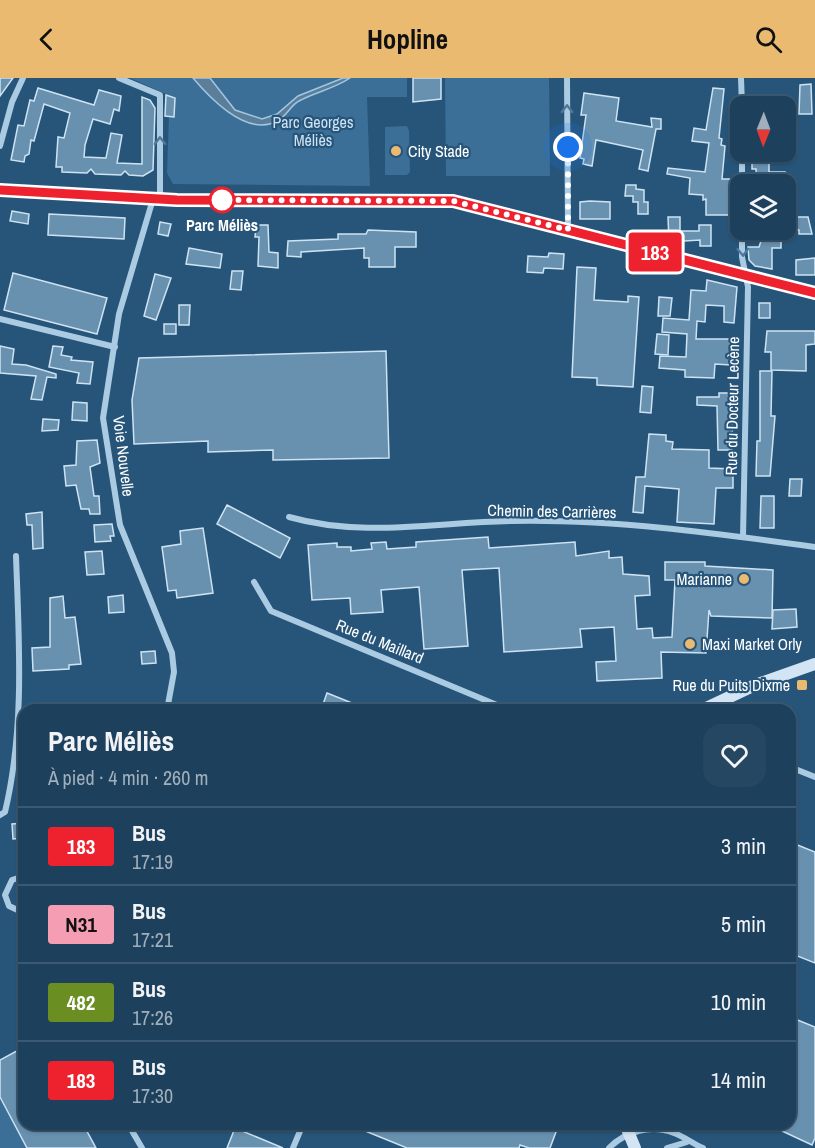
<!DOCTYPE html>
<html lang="fr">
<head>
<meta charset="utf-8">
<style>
  body { margin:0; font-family:"Archivo Narrow",sans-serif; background:#254762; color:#f1f3f6; height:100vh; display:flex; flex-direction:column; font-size:22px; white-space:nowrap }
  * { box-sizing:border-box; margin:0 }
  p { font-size:20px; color:#a0afbb }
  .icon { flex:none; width:33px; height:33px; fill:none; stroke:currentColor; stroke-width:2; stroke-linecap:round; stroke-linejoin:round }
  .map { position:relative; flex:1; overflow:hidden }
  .panel { position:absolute; left:18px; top:626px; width:778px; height:426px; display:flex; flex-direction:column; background:#1d405c; border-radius:18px; box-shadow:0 2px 4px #0004,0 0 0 2px #3b5972 }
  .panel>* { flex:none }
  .badge { padding:0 12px; border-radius:4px; font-size:21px; line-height:39px }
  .needle { width:39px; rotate:181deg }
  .controls { position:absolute; left:730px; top:18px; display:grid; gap:12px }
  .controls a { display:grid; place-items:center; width:66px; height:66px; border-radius:12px; background:#1d405c; box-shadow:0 2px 4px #0004,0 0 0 2px #3b5972; font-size:30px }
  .you { position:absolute; width:30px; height:30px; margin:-15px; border:4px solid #fff; border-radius:50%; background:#1a73e8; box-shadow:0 0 0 9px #1a73e833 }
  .map>.badge { position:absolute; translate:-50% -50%; box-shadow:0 0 0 3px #fff }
  .round { display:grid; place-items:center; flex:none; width:63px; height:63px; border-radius:18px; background:#254762 }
  .overview { display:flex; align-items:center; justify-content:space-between; height:102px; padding:0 30px }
  h1 { font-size:28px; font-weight:700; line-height:45px }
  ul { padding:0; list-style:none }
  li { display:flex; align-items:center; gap:18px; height:78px; padding:0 30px; border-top:2px solid #3b5972 }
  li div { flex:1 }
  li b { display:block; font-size:22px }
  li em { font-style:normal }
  li .badge { min-width:66px; font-weight:700; text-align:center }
  header { display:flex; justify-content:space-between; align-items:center; height:78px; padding:0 30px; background:#ebba71; color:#111; font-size:27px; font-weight:700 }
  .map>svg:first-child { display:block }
  .green { fill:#3b6f97 }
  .water { fill:#5d7e98; stroke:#9fc7e4; stroke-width:1.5 }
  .building { fill:#6890af; stroke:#cde3f3; stroke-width:1.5 }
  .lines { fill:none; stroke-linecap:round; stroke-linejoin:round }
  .minor { stroke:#abcbe3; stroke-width:6 }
  .tertiary { stroke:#abcbe3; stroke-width:10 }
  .secondary { stroke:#d3e5f4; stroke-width:12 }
  .oneway { stroke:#4f789a }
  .line-casing { stroke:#fff; stroke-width:14 }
  .line { stroke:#ed222e; stroke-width:9 }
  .walk { stroke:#fff; stroke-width:6; stroke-dasharray:0 10.8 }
  .poi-dot { fill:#ebba71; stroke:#27557a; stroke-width:2 }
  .stop-dot { fill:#fff; stroke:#ed222e; stroke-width:3 }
  .labels { text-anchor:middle; stroke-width:4.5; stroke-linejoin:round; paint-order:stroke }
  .park-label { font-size:16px; fill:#cde3f3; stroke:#27557a }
  .poi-label { font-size:16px; fill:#fff; stroke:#27557a; text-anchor:start }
  .stop-label { font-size:16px; font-weight:bold; fill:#fff; stroke:#27557a }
  .street-label { font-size:16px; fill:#fff; stroke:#27557a }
</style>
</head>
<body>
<header><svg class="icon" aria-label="back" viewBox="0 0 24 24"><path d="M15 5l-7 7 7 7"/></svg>Hopline<svg class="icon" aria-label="search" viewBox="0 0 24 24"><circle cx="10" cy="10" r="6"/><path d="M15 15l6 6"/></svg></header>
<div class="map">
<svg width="815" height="1070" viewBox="0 0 815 1070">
  <rect width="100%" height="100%" fill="#27557a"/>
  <g class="green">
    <polygon points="130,0 407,0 407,19 367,19 370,108 173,106 167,95 169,38 174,38 175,20"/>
    <polygon points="445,0 549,0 550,98 446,98"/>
    <polygon points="407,48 409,53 410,94 407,97 385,97 385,49"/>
    <polygon points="0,1015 29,1070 0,1070"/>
  </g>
  <path class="water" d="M 193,0 L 210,0 L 235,32 L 262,41 L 277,36 L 298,18 L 343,0 L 350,0 C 334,11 315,14 299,23 C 291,27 287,37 279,42 C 248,61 210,20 193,0 Z"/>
  <g class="building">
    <polygon points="0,0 13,0 0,18"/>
    <polygon points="413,0 441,0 441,21 413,24"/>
    <polygon points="811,6 812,36 799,36 800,7"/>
    <polygon points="38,10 94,27 99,12 121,18 119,33 114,31 110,46 93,41 85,67 84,79 106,80 111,55 122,57 117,85 142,86 142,19 150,22 155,30 153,92 143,98 129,97 125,93 121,97 95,96 91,91 87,95 62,94 62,89 56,89 58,59 64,60 70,35 44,26 34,63 31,62 29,76 25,78 24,84 11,82 18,47 24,48 30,22 34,23"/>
    <polygon points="713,10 724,11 719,60 722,61 721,67 725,68 722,101 730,101 729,137 706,137 706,121 703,122 703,117 689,116 690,100 667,96 668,90 705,94 709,65 692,63 694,50 706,52"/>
    <polygon points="584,15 619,20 616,43 652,49 651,40 661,41 661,51 656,51 648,93 639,91 643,72 596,62 592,88 583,86 584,81 580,80 586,37 581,37"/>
    <polygon points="166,17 175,20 174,39 165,38"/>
    <polygon points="757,74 769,74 769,94 785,94 785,106 757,106 756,91 752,91 752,77 757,77"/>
    <polygon points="626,107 636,107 636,111 644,112 644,124 648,124 648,136 638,136 638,124 633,124 633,118 625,118"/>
    <polygon points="590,123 610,124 610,141 580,141 580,124"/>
    <polygon points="12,133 29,136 28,146 10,143"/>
    <polygon points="49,136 125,140 124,161 48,157"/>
    <polygon points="668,139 680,139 680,153 699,153 699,147 711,147 711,168 700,168 700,162 669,164"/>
    <polygon points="792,139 808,139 812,156 799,156 799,152 791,152"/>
    <polygon points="160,144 171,146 168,158 158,156"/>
    <polygon points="256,147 268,147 269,174 278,175 278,190 258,188 259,159 255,159"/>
    <polygon points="368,152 416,154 416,169 395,169 395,189 369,189 369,180 364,180 364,170 301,174 301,179 287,178 288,163 338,161 338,156 366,156"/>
    <polygon points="762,160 781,160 781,170 772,170 772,191 755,188 749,182 748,169 759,169"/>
    <polygon points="189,170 222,176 220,190 186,186"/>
    <polygon points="549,175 564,176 563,191 544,190 543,195 527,194 528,178 548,179"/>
    <polygon points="815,180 815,197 796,197 796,182"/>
    <polygon points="577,189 596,190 594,222 628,224 628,218 639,219 633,309 597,307 597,300 572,299"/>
    <polygon points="232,193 243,193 241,212 230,211"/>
    <polygon points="13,195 107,220 97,256 4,232"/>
    <polygon points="155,196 171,200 156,242 144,238"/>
    <polygon points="707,202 737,209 734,245 724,244 724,228 706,227 705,244 697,243 696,261 730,261 730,287 715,286 714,300 685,299 685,292 659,290 660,278 686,279 687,256 662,254 663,240 689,242 691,212 706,213"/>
    <polygon points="659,219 672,220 670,238 658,238"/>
    <rect x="759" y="225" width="11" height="15"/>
    <polygon points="179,227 190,227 189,247 179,247"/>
    <rect x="164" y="246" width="12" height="10"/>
    <polygon points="767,253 815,253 815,266 806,267 806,293 771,292 771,274 765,274"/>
    <polygon points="657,256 669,257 668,277 655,276"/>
    <polygon points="0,268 14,271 12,286 26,287 56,296 56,300 47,299 42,322 31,321 36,298 0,295"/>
    <polygon points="53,268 63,269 61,277 72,279 71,282 93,284 90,306 77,305 79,295 49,289"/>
    <polygon points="386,273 389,380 273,382 273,372 208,374 208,363 134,366 132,322 139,280"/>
    <polygon points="760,293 772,293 771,338 775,338 770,398 756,398 757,363 760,363"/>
    <polygon points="642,308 653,309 651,335 640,334"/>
    <polygon points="719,315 733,315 732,372 718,372 717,328 697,327 697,319 719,319"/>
    <polygon points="73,324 87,325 87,343 72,342"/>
    <polygon points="43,341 59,342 58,352 42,353"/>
    <polygon points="649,356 666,357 666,363 673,364 672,371 709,372 709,390 733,391 733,410 716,410 714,446 677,444 679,411 645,408 643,435 633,434 636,399 645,399"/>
    <polygon points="97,362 100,385 90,389 94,418 99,418 100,436 90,436 89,431 81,431 76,407 66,408 64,388 76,387 77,363"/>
    <polygon points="790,401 802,401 801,418 789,418"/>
    <polygon points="761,418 774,418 774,450 760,450"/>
    <polygon points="227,427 290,460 280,480 217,446"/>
    <polygon points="42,434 43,470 33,471 32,447 27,447 26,436"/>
    <polygon points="112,446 114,458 110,458 111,463 95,464 94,447"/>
    <polygon points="203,450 213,515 177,520 176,512 168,513 162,469 181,466 180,453"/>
    <polygon points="488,459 489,470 575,464 576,478 609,473 609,480 622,479 623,496 649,498 650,517 635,518 637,551 652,550 653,560 672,559 675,502 665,502 665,484 705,484 705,488 773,492 772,540 711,538 709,532 706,575 661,574 662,600 597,603 596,584 616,583 614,549 580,551 582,569 504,574 499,490 462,492 468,568 424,571 419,509 381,512 383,534 351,536 350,520 312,522 308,467 337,465 337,469 351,469 351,473 372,471 371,465 386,464 387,471 416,469 416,464"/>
    <polygon points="102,473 104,496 87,497 85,474"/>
    <polygon points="123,517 124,534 109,535 108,519"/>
    <polygon points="63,518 65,540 75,539 81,586 69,587 69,591 33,593 32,570 50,569 50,520"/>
    <polygon points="796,531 797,549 772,551 773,532"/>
    <polygon points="155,573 156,585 142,586 141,574"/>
    <polygon points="327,615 367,631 367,632 321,632"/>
    <polygon points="24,745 24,760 13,761 12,746"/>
    <polygon points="790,764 815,774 815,885 790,875"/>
    <polygon points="790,939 815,949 815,1060 812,1067 767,1046 790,1046"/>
    <polygon points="24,969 24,1046 83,1046 96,1070 27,1070 0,1019 0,982"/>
    <polygon points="348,1046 559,1046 550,1070 529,1070 520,1067 519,1070 407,1070"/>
    <polygon points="235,1050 283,1070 227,1070"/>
  </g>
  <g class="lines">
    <g class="minor">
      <polyline points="119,0 160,17 160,121"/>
      <polyline points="567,0 568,152"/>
      <polyline points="741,0 742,28"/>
      <polyline points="0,68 12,24 23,0"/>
      <polyline points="742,74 742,106"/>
      <polyline points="153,121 119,236 103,340 120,447 172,575 174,594 167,632"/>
      <polyline points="742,152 742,179 748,209 743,459"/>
      <polyline points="0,241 115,269"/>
      <path d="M 289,439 C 363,460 436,444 511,443 C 612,441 715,455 815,469"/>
      <polyline points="254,504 271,533 509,632"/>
      <polyline points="790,689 815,699"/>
      <path d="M 0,737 L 5,734 C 25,650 19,563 16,478"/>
      <polyline points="24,798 12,802 5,817 9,828 24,835"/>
      <polyline points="128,1046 142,1070"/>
      <polyline points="293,1070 303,1046"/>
      <path d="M 609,1070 C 626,1053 651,1046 674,1055 C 685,1059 693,1066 703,1070"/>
      <polyline points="667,1070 687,1064"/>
    </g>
    <polyline class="tertiary" points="0,112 177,122 453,123 815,215"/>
    <g class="secondary">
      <polyline points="702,632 755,607 815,586"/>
      <polyline points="625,1046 635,1070"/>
    </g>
  </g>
  <defs><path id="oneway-chevron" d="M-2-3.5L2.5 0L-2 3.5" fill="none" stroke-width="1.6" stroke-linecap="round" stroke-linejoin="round" transform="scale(1.5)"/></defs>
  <g class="oneway">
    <use href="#oneway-chevron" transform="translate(567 31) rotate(-90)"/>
    <use href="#oneway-chevron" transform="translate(160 63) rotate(-91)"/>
    <use href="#oneway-chevron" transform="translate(743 174) rotate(87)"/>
  </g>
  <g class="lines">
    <g class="line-casing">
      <polyline id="line" points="0,112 177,122 453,123 815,215"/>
    </g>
    <use href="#line" class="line"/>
    <polyline class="walk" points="222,122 214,122 453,123 568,152 568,69"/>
  </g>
  <g class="poi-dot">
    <circle cx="396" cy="73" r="6"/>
    <circle cx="744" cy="501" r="6"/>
    <circle cx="690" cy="566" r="6"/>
    <rect x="796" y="601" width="12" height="12" rx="3"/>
  </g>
  <circle class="stop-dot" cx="222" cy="122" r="12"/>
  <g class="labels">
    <g class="park-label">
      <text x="313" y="50">Parc Georges<tspan x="313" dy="18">Méliès</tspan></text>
    </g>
    <g class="poi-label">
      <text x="408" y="79">City Stade</text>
      <text x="732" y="507" text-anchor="end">Marianne</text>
      <text x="702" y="572">Maxi Market Orly</text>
      <text x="790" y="613" text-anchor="end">Rue du Puits Dixme</text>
    </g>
    <g class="stop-label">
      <text x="222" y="153">Parc Méliès</text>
    </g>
    <g class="street-label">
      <text transform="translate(732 328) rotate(-89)" y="6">Rue du Docteur Lecène</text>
      <text transform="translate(124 378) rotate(83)" y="6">Voie Nouvelle</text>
      <text transform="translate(552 433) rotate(1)" y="6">Chemin des Carrières</text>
      <text transform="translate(380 563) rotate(22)" y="6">Rue du Maillard</text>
    </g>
  </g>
</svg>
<div class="controls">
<a><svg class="needle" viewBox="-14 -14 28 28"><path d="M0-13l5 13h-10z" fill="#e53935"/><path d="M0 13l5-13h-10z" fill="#a0afbb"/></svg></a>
<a><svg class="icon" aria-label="layers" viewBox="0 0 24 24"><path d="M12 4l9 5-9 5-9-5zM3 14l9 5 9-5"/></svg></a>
</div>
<div class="you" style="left:568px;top:69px"></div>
<b class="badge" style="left:655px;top:174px;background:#ed222e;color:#fff">183</b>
<section class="panel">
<div class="overview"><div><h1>Parc Méliès</h1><p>À pied · 4 min · 260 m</p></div><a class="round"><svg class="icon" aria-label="heart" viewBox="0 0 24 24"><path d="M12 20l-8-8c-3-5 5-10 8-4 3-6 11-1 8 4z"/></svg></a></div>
<ul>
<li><span class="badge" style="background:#ed222e;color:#fff">183</span><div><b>Bus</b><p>17:19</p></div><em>3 min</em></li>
<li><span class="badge" style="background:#f59eb3;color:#111">N31</span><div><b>Bus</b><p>17:21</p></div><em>5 min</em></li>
<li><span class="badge" style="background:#6b8e23;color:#fff">482</span><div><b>Bus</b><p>17:26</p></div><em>10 min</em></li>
<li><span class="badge" style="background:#ed222e;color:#fff">183</span><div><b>Bus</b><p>17:30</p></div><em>14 min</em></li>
</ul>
</section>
</div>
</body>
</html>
